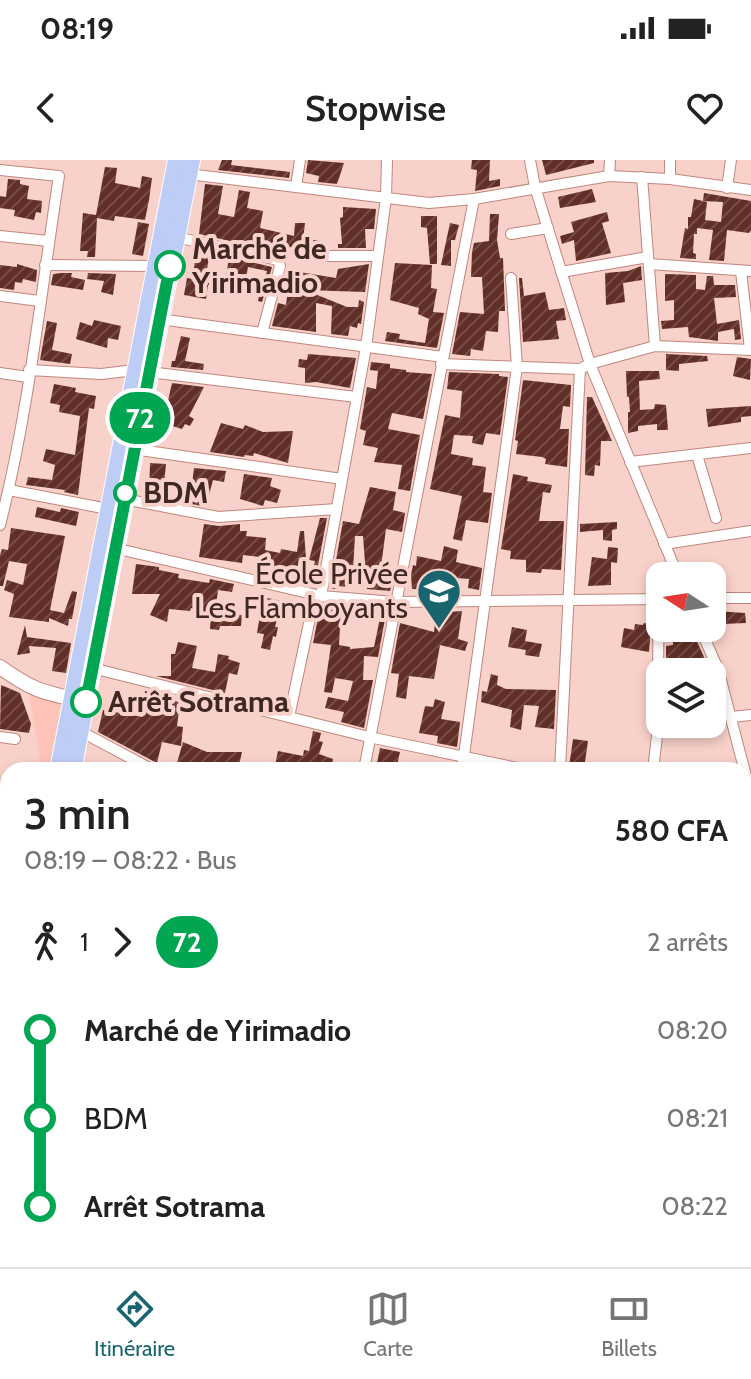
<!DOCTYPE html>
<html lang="fr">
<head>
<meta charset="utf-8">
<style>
  body { margin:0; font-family:Cabin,sans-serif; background:#f6f6f6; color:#222; height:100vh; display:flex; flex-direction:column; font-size:30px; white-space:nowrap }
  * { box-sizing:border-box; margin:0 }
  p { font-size:26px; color:#767676 }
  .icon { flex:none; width:44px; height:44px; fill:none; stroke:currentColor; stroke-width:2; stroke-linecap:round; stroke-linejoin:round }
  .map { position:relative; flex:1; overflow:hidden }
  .panel { position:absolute; left:0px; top:602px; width:752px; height:506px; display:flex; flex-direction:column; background:#fff; border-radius:24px 24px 0 0; box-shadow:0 4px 12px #0003 }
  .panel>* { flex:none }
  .badge { padding:0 16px; border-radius:26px; font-size:28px; line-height:52px }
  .needle { width:52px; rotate:282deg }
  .buttons { position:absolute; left:646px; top:402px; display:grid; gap:16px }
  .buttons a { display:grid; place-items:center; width:80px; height:80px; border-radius:16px; background:#fff; box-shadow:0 4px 12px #0003; font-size:40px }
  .map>.badge { position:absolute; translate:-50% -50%; box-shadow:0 0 0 4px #fff }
  .legs { display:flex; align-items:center; gap:12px; height:88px; padding:0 24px; font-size:26px }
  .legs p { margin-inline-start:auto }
  .overview { display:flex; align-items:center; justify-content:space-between; height:136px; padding:0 24px }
  h1 { font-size:44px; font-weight:600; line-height:60px }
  ul { padding:0 24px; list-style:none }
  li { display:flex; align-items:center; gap:28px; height:88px; font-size:30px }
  li i { display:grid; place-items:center; width:12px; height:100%; margin:0 10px; background:currentColor }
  li i::after { content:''; width:20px; height:20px; margin:-10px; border:6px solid; border-radius:50%; background:#fff }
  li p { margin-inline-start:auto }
  li:first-child i { background:linear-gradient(#0000 50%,currentColor 0) }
  li:last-child i { background:linear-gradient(currentColor 50%,#0000 0) }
  .status { display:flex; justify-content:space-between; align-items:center; height:56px; padding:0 40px; background:#fff; direction:ltr }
  .status svg { height:22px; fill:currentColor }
  header { display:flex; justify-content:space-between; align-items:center; height:104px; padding:0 24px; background:#fff; font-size:36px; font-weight:600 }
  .tabs { display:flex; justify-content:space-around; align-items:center; height:112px; border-top:2px solid #e0e0e0; background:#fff; font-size:22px; color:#767676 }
  .tabs a { display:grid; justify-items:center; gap:4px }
  .tabs .current { color:#19656f }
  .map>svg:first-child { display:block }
  .built { fill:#fec4ba }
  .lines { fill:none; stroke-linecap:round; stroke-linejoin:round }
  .stream { stroke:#f49dee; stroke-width:3 }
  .building { fill:url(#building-hatch) }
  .street-casing { stroke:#c1867c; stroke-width:12 }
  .secondary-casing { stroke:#c1867c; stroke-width:16 }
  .primary-casing { stroke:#fff; stroke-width:18 }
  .highway-casing { stroke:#fff; stroke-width:20 }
  .street { stroke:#fff; stroke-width:10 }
  .secondary { stroke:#fff; stroke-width:14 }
  .primary { stroke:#d8e1f9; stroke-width:16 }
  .highway { stroke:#becdf5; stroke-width:18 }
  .line-1-casing { stroke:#fff; stroke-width:18 }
  .line-1 { stroke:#00a651; stroke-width:12 }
  .stop-1-dot { fill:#fff; stroke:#00a651; stroke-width:4 }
  .labels { text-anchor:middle; stroke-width:8; stroke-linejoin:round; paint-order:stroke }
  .stop-label { font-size:30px; font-weight:bold; fill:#3f2723; stroke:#f8d1ca; text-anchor:start }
  .poi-label { font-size:30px; fill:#3f2723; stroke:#f8d1ca; text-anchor:end }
</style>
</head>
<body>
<div class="status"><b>08:19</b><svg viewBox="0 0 49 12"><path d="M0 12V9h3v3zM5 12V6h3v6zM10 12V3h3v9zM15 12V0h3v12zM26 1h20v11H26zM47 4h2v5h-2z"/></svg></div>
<header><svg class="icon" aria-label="back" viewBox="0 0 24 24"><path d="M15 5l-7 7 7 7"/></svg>Stopwise<svg class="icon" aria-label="heart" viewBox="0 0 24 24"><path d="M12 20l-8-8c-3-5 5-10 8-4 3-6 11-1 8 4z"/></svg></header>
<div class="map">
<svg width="751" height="1107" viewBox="0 0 751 1107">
  <defs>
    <pattern id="building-hatch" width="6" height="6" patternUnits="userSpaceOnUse" patternTransform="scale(2)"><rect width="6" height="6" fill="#622f28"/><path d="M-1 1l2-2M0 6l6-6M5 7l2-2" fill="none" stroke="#764c46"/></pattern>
  </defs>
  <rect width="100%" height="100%" fill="#f8d1ca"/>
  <polygon class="built" points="29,534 70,541 53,610 30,610 40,599"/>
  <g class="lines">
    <g class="stream">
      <polyline points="4,1063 8,1066"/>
      <polyline points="56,1100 65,1107"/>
    </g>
  </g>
  <g class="building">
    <polygon points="222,0 232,0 231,5 290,12 289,18 218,10"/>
    <polygon points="308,0 344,3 337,24 318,22 319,16 306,13"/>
    <polygon points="472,0 490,0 489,21 500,19 500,26 475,31 477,10 471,9"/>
    <polygon points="542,0 594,0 594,3 546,15"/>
    <polygon points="105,7 117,8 115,23 140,28 142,16 152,18 149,40 145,60 115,56 114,61 97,58 95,97 87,97 88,91 80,91 83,53 96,55"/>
    <polygon points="8,19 20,20 20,24 29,26 27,39 42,41 41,53 36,52 34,60 14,56 15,50 0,48 0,36 6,37"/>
    <polygon points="205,24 223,26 218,54 234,57 239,30 250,32 247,48 263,51 260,68 294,76 295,63 305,63 303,80 319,80 319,89 288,87 286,94 199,74"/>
    <polygon points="592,29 596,42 560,48 558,37"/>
    <polygon points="704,33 751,41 751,70 749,73 727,70 724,101 709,100 713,70 697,68 697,74 694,74 693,93 696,94 696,99 680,98 685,68 688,69 688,57 691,57 694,39 707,42 705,60 721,62 723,42 703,41"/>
    <polygon points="343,47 376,49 374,69 365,69 366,88 338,88 338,84 342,84 340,58 343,57"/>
    <polygon points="607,52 609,61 602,63 611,93 576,101 574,80 562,84 560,76 574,72 571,62"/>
    <polygon points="490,54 499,54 497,80 500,98 503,98 505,151 499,151 498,172 486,171 483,191 471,189 470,196 452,194 460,152 484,154 482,117 471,117 472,92 474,83 489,81"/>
    <polygon points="421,56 437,56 437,104 430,104 427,68 421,67"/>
    <polygon points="138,62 149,64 143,96 132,94"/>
    <polygon points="450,63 459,65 455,80 451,80 451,106 441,105"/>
    <polygon points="197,90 210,93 206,114 226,117 229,97 272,107 267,125 264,125 267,111 248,107 245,124 266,128 262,142 258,141 259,136 208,125 206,139 184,135 187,118 192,119"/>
    <polygon points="395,103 432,105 431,128 437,129 433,152 444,153 437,188 385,181 387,172 400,174 399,179 425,183 429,159 418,154 419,148 390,140"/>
    <polygon points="17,104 37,110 36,122 23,119 22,123 15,122 14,130 0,128 0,105 17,107"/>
    <polygon points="369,104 365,132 305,130 347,147 358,147 359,140 364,142 361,164 358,163 357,168 350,166 348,176 331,174 332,146 316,143 316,172 272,166 278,143 286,145 288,129 282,128 287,110 336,118 338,109"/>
    <polygon points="641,106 642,120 623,123 625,142 606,145 605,113 628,111"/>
    <polygon points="61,113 72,113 71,117 85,120 83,130 51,125 53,114"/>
    <polygon points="88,113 116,114 113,135 101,132 104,121 87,119"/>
    <polygon points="665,114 696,115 696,129 705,130 707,116 713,116 714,125 735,125 736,137 714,138 717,164 739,160 741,179 735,180 734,169 718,172 718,181 689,177 688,167 662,169 661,161 674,160 674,140 665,141"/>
    <polygon points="519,118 522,118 524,136 545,132 549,150 564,148 566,160 556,161 559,179 523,182"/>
    <polygon points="94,160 121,166 118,180 108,178 107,188 76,179 80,162 92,166"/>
    <polygon points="47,161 57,163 52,190 72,194 70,204 40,200"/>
    <polygon points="181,176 190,178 185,201 204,204 203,210 171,207 172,201 175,201"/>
    <polygon points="308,194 356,198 350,228 316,222 305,223 305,208 298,207 299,199 307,200"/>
    <polygon points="666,194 707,196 708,201 679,204 679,211 666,210"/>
    <polygon points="737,197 751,199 750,220 733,216"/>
    <polygon points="371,202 390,204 390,208 406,210 406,212 432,214 423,259 392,253 388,269 420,275 410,331 398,329 402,305 374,302 378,288 363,285 366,271 360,269 367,227 376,229 378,211 370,210"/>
    <polygon points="626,211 659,211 660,219 639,221 640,250 654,249 655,244 666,245 668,270 657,270 657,264 638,266 638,271 628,273 628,252 630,252 629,237 627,237"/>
    <polygon points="449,212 499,214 499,216 508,217 500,275 486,273 483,285 472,283 473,276 454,275 451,294 473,298 472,305 486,307 483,332 492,333 488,363 466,360 462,381 453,379 462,336 430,329 445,255 460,258 462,231 447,229"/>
    <polygon points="523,220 571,225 570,247 563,246 560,269 569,269 567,307 545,304 546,299 542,297 516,294 518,281 515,280"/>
    <polygon points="172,223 204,227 189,256 194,259 190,266 185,264 182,269 163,263"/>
    <polygon points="54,224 76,228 75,232 96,236 94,249 89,248 78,335 64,332 65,330 26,325 28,317 52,320 55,305 43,301 46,289 75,295 80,256 59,252 60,245 50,243"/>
    <polygon points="587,237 592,237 612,281 601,281 600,306 595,305 594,316 585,315"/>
    <polygon points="751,246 751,256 741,257 741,262 708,267 706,249"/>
    <polygon points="221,263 243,269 245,265 263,272 293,271 288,303 254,293 253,296 245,295 244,297 210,292"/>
    <polygon points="150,303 166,304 163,334 202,342 202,346 149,336"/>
    <polygon points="194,308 226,311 224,322 213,320 208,339 197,336 200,325 192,324"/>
    <polygon points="244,314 272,318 270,326 281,330 277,343 265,340 263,346 240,339"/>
    <polygon points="513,314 528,317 527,321 552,325 550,333 543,332 539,361 564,361 561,410 542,409 541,413 526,412 526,400 510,399 511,391 501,389"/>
    <polygon points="370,327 396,332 393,350 405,353 402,372 386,369 381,407 395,409 390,431 367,429 363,376 355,376 352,427 336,426 335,429 331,428 343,361 359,364"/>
    <polygon points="37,347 60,352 61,348 79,352 76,366 35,357"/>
    <polygon points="320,358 327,358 316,416 312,415 315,401 309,400"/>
    <polygon points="617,362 617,369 612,370 612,381 603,380 603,370 580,372 580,364"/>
    <polygon points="204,364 219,366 240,364 240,371 247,371 246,376 266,378 265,390 280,393 281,389 297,392 300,371 304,371 306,399 299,398 297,411 267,406 268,398 243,395 242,403 199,397"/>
    <polygon points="11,368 65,376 50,450 64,453 72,431 77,432 72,459 69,459 68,466 49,458 49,462 9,457 14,434 4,430 7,420 23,425 27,404 9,401 3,426 0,426 0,395 2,389 8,390"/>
    <polygon points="444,386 458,390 456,402 482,408 479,430 468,428 469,419 445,417 445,430 412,429 411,415 413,405 416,406 417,396 441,401"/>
    <polygon points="608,387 618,388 617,403 611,402 611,425 588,426 592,397 607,399"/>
    <polygon points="136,404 159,407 159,410 179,414 178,418 209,423 210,419 234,424 232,432 218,430 215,453 242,455 241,466 220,466 219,470 210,469 211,454 191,448 190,451 169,449 167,462 150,455 160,434 132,434"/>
    <polygon points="263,437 282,441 275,467 278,467 276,477 273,476 270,490 261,488 264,474 257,473"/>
    <polygon points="320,448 341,449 339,485 350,487 350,489 374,487 380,458 385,459 378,497 364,496 363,520 373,520 364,568 341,562 344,552 325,548 328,537 348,541 353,521 335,518 332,533 324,532 331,485 313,483"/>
    <polygon points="462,451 458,479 468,482 465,491 440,485 434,519 409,516 406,539 396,537 399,514 391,513 400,463 434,472 436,453"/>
    <polygon points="715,451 745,453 746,463 723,464 721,478 718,478"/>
    <polygon points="644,463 651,465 649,492 621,487 624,468 634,470 635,464 643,465"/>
    <polygon points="25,465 27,477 71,483 66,513 52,511 56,488 29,486 30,493 17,495"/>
    <polygon points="512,467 527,470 525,481 542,484 539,497 525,495 526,490 508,487"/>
    <polygon points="673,472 693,473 705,499 705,512 666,510 666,486 673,485"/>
    <polygon points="178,482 197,486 192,508 215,512 218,494 229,496 228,499 240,503 237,515 229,513 225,533 156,516 171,516 171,494 175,494"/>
    <polygon points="491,514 498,516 497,525 506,529 556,530 554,569 535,567 539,546 524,545 521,570 510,567 512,550 481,542 482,531 487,532"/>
    <polygon points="1,525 20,533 31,564 29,573 0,569"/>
    <polygon points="145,531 169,536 168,540 180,542 177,566 183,567 181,586 162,582 157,603 98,572 103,550 143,557"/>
    <polygon points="435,539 445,542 441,559 460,562 457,587 437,583 438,576 419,573 425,546 433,547"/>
    <polygon points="313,571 321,573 319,581 323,582 319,594 333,599 331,610 305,610 306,608 284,604 283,610 274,610 278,591 303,596 304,590 309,591"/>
    <polygon points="573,579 588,581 584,609 569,607"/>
    <polygon points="183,582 207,592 242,592 238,610 175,610"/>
    <polygon points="380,588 400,592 396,610 376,608"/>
  </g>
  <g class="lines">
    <g class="street-casing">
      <g id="street">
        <polyline points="530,0 535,27 590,204 678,416"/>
        <path d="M 0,10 L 59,16 C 41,132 29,251 0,365"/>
        <polyline points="188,14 429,43 474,39 609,16 670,19 751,30"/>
        <polyline points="609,16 610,0"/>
        <polyline points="642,17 655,186"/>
        <polyline points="670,19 670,0"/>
        <polyline points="296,27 300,0"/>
        <polyline points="727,28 731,0"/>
        <polyline points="511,74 548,68"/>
        <polyline points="0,76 49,81"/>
        <polyline points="176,77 278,100 280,106 262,173"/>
        <polyline points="324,96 378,96"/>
        <polyline points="649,104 751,111"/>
        <polyline points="45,105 155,106"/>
        <polyline points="741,111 750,189"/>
        <polyline points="561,112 648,97"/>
        <polyline points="0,136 40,141"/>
        <polyline points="159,159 443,197"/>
        <polyline points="441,204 580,209 590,204 655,186 751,190"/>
        <polyline points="29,210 101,214 135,210"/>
        <polyline points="149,212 356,237"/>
        <polyline points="0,213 28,217"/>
        <polyline points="133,289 342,319"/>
        <polyline points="697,295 716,358"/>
        <polyline points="630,302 751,288"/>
        <polyline points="9,330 108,349"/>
        <polyline points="124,339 218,357 337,349"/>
        <polyline points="664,384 751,371"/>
        <polyline points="114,388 321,436 395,442 660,439"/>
        <polyline points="321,436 366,187 386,38 387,0"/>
        <polyline points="712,438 751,438"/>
        <polyline points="700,468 718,509 751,635"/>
        <polyline points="92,508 369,577 527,610"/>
        <polyline points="289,557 315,435"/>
        <polyline points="731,557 751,555"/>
        <polyline points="80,571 153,610"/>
        <polyline points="0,577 15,579"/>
        <polyline points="364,610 474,39"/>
        <polyline points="462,610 517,207 511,118"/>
        <polyline points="560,610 580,209"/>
        <polyline points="653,610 657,576 659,439"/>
        <polyline points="0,651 8,654"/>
        <polyline points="0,694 8,696"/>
        <polyline points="744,760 750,712 751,642"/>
        <polyline points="744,881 751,882"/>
        <polyline points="744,963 751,964"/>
        <polyline points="744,1007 751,1008"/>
        <polyline points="744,1066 751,1067"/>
        <polyline points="482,1100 491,1107"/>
        <polyline points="392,1107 393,1100"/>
        <polyline points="438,1107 440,1100"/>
        <polyline points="572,1107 573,1100"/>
        <polyline points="681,1107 682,1100"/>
      </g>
    </g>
    <g class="secondary-casing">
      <path id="secondary" d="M 0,507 C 33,531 43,532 81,541"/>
    </g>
    <g class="primary-casing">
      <g id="primary">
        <polyline points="0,772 8,752"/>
        <polyline points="0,901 8,877"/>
      </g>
    </g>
    <g class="highway-casing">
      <g id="highway">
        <polyline points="59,610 177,0"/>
        <polyline points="72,610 191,0"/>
        <polyline points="0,817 8,792"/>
        <polyline points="0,849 8,825"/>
      </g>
    </g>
    <use href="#street" class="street"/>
    <use href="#secondary" class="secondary"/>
    <use href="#primary" class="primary"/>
    <use href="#highway" class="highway"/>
  </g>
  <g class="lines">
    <g class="line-1-casing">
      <polyline id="line-1" points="86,542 170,106"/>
    </g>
    <use href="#line-1" class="line-1"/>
  </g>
  <defs>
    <g id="school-pin" transform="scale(2.3)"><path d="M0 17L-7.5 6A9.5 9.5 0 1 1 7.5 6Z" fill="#19656f" stroke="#f8d1ca"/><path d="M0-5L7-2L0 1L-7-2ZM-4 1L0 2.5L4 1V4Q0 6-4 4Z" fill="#fff"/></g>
  </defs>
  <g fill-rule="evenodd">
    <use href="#school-pin" x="439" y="431"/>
  </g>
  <g class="stop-1-dot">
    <circle cx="170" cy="106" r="14"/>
    <circle cx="125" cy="333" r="10"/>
    <circle cx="86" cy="542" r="14"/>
  </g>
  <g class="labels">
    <g class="stop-label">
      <text x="192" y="99">Marché de<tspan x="192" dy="34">Yirimadio</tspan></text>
      <text x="143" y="343">BDM</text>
      <text x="108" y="552">Arrêt Sotrama</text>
    </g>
    <g class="poi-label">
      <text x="408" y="424">École Privée<tspan x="408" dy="34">Les Flamboyants</tspan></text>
    </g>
  </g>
</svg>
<div class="buttons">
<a><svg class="needle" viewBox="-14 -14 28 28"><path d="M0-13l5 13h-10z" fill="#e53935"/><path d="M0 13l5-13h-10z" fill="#767676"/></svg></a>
<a><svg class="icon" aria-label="layers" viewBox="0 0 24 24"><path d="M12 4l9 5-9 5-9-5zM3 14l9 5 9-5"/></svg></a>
</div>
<b class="badge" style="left:140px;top:258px;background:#00a651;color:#fff">72</b>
<section class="panel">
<div class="overview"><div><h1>3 min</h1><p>08:19 – 08:22 · Bus</p></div><b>580 CFA</b></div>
<div class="legs"><svg class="icon" aria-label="walk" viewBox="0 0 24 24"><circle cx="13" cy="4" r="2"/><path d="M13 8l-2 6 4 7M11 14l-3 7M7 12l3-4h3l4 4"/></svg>1<svg class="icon" aria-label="forward" viewBox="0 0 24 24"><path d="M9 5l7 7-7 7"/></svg><b class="badge" style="background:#00a651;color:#fff">72</b><p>2 arrêts</p></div>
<ul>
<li><i style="color:#00a651"></i><b>Marché de Yirimadio</b><p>08:20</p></li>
<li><i style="color:#00a651"></i><span>BDM</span><p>08:21</p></li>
<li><i style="color:#00a651"></i><b>Arrêt Sotrama</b><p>08:22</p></li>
</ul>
</section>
</div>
<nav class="tabs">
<a class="current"><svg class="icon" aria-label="directions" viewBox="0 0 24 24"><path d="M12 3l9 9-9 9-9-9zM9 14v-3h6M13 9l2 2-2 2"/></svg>Itinéraire</a>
<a><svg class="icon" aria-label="map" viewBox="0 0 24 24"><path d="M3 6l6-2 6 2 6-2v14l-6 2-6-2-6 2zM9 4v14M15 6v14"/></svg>Carte</a>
<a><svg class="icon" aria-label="tickets" viewBox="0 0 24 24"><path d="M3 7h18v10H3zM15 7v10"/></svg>Billets</a>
</nav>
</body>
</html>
